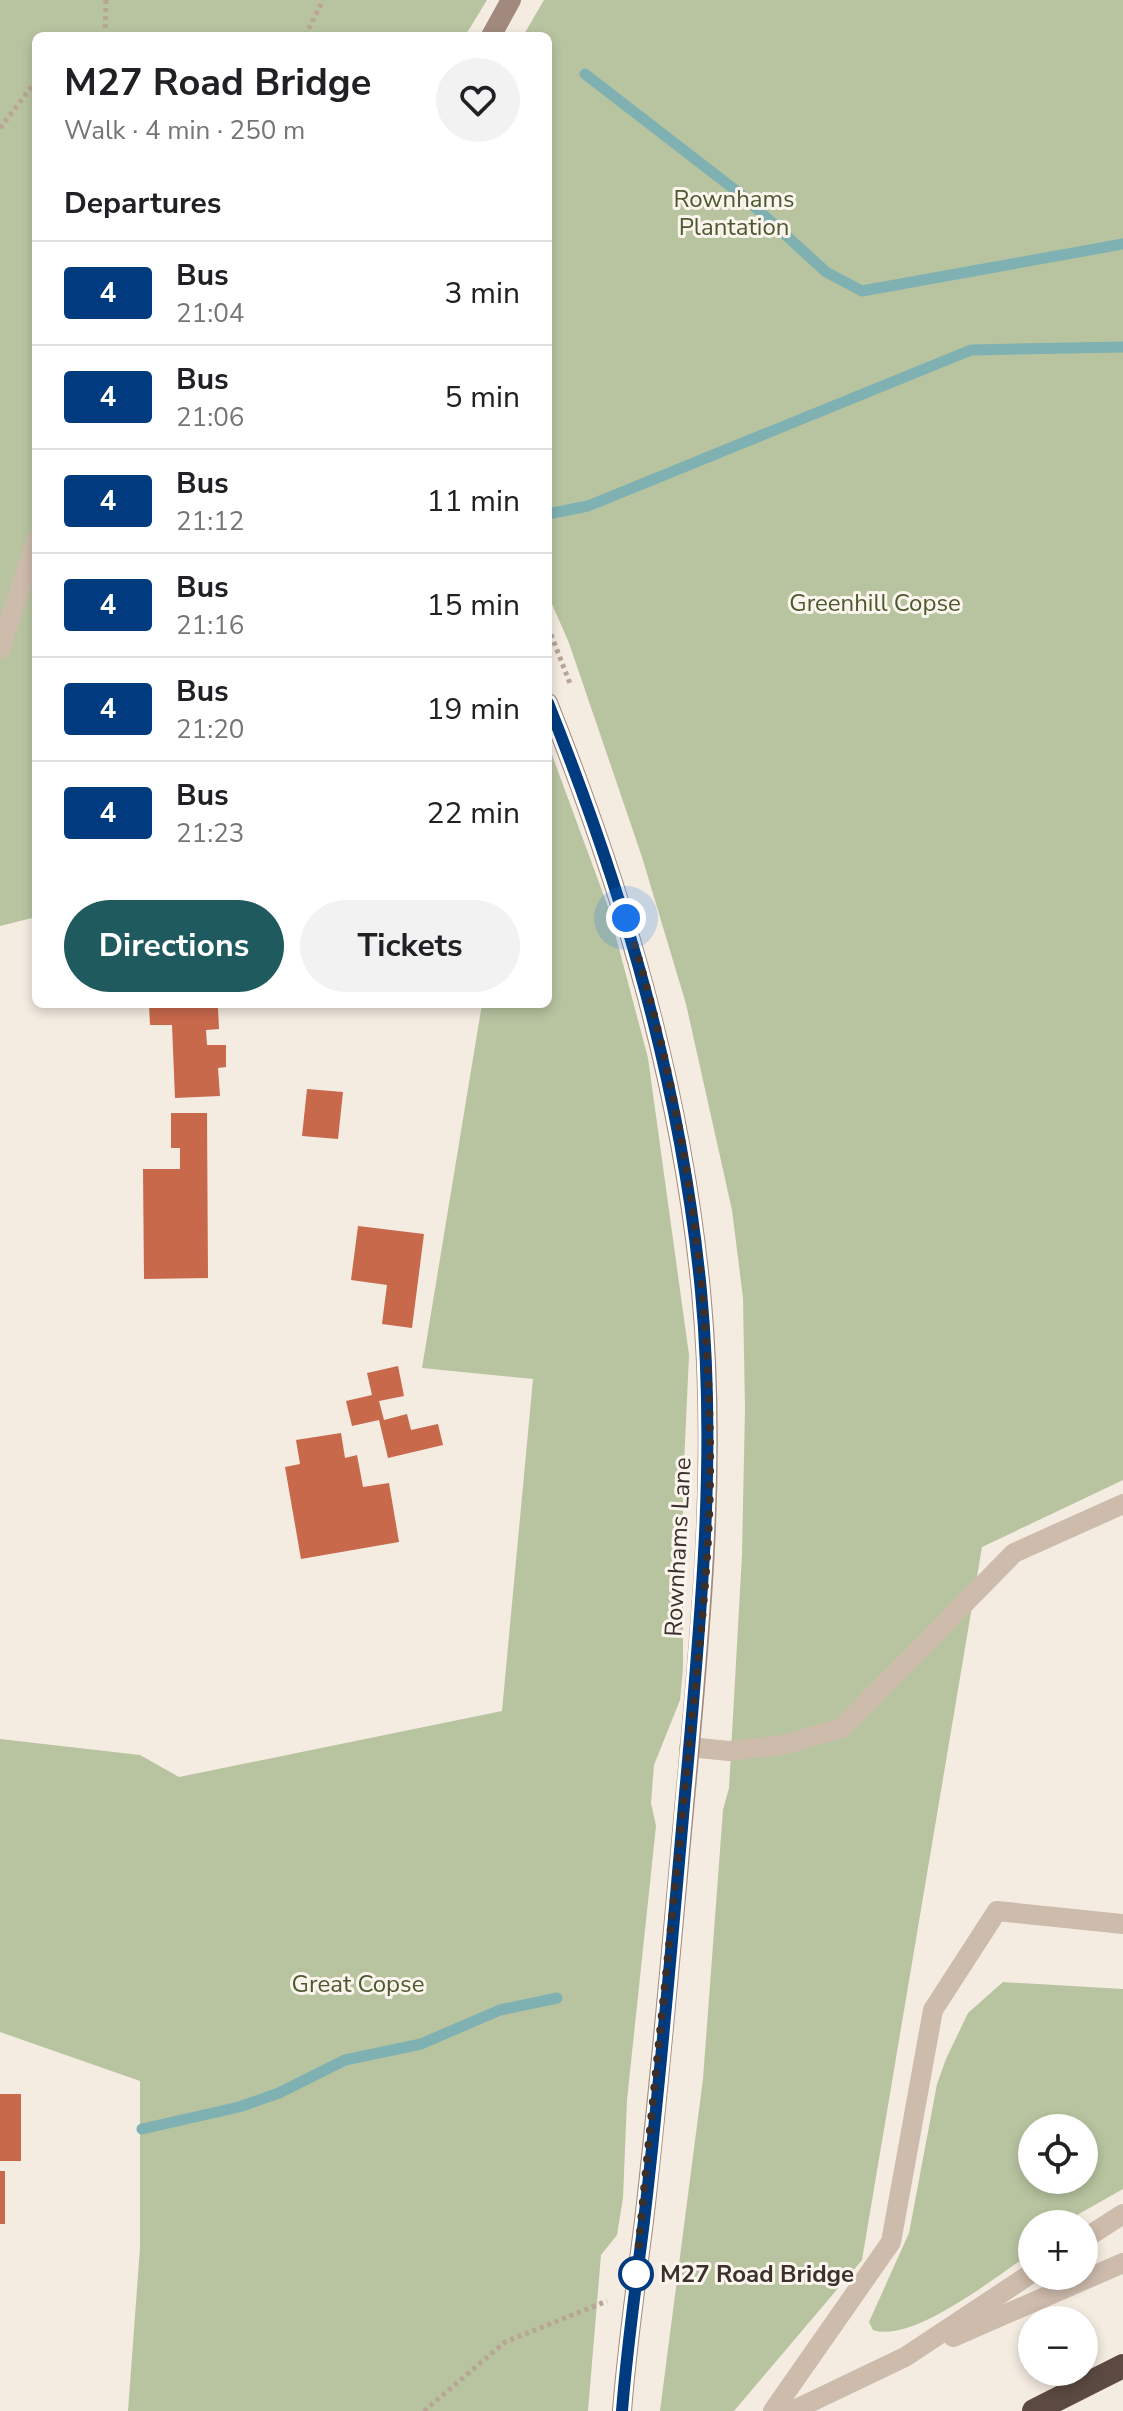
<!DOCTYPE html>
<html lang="en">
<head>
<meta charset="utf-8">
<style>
  body { margin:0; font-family:"Nunito Sans",sans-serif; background:#f2f2f2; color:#202124; height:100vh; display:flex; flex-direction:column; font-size:30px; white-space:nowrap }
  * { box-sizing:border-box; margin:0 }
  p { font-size:26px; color:#757577 }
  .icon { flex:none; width:44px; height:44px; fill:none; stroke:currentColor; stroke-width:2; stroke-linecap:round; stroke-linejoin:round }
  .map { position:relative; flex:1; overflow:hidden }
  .side { position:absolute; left:32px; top:32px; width:520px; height:976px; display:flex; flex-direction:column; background:#fff; border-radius:12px; box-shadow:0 4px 12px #0003 }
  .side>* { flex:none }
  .badge { padding:0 16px; border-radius:6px; font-size:28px; line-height:52px }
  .tools { position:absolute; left:1018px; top:2114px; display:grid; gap:16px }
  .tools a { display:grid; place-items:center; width:80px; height:80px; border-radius:50%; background:#fff; box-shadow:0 4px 12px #0003; font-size:40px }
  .you { position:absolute; width:40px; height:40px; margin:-20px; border:6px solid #fff; border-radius:50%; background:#1a73e8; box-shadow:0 0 0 12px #1a73e833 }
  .map>.badge { position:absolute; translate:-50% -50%; box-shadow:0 0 0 4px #fff }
  h2 { padding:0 32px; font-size:30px; line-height:72px }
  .round { display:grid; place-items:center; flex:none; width:84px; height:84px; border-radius:42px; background:#f2f2f2 }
  .summary { display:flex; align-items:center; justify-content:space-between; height:136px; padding:0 32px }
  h1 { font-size:38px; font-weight:700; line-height:60px }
  .action { display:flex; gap:16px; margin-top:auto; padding:16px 32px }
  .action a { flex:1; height:92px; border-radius:48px; background:#1f5a5e; color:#fff; font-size:32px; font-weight:700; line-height:92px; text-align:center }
  .action a+a { background:#f2f2f2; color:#202124 }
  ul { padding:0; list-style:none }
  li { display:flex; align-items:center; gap:24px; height:104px; padding:0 32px; border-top:2px solid #e0e0e0 }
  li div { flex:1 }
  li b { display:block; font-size:30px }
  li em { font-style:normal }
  li .badge { min-width:88px; font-weight:700; text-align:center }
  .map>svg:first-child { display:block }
  .green { fill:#b8c4a0; fill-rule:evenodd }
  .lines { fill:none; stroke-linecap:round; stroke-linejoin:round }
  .stream { stroke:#7fb0b2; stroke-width:11 }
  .building { fill:#c8694b }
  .path { stroke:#b9a596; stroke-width:5; stroke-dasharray:4 4; stroke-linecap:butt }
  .lane { stroke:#cdbbac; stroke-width:20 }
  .street { stroke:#cdbbac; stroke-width:20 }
  .secondary { stroke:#a18a7d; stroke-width:20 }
  .highway { stroke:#5c4a42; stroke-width:24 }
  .line-casing { stroke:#fff; stroke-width:18 }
  .line { stroke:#003b80; stroke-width:12 }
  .walk { stroke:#3b302b; stroke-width:8; stroke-dasharray:0 14.4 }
  .stop-dot { fill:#fff; stroke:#003b80; stroke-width:4 }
  .labels { text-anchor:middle; stroke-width:6; stroke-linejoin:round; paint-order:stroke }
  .park-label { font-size:24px; fill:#4a5a2e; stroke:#fbf5ee }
  .street-label { font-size:24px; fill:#3b302b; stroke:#fbf5ee }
  .stop-label { font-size:24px; font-weight:bold; fill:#3b302b; stroke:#fbf5ee; text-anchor:start }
</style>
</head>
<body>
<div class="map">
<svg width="1123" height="2411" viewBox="0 0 1123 2411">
  <rect width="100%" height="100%" fill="#f4ebe1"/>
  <g class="green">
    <polygon points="0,0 487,0 465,36 36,36 36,917 0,926"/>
    <polygon points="544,0 1123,0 1123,1480 982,1547 862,2260 734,2411 660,2411 703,2079 723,1810 729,1788 742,1555 745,1408 743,1298 732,1210 686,1004 642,857 569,643 548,595 548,36 523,36"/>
    <polygon points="548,744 608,907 648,1058 689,1355 683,1486 683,1668 680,1700 654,1765 651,1803 656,1826 627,2100 623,2198 617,2235 601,2255 588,2411 128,2411 140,2248 140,2081 0,2032 0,1739 140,1755 179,1777 502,1711 533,1379 422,1368 482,1004 548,1004"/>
    <path d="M 1003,1982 L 1123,1989 L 1123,2189 L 1061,2224 L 1032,2224 L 1032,2253 C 997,2275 913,2344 873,2330 L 869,2322 L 909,2233 L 937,2084 L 946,2059 L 968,2013 ZM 1032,2128 L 1084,2128 L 1084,2180 L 1032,2180 Z"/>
  </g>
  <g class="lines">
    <g class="stream">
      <polyline points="585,74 743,196 826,272 862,291 1123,244"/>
      <polyline points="548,514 588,506 971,350 1123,347"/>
      <polyline points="142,2129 239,2107 279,2093 345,2060 421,2044 500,2010 557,1998"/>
    </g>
  </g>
  <g class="building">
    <polygon points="149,1004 212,1004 212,1008 218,1008 219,1029 206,1030 207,1045 226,1045 226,1067 218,1068 220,1096 175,1098 172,1025 150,1025"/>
    <polygon points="307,1089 343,1092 338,1139 302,1136"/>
    <polygon points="171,1113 207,1113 208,1278 144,1279 143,1169 180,1169 180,1148 171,1148"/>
    <polygon points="358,1226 424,1234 412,1328 382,1324 387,1285 351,1280"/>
    <polygon points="398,1366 404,1396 379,1401 384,1420 407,1414 411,1430 438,1424 443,1445 388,1458 379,1420 352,1426 346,1401 372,1395 367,1373"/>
    <polygon points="341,1433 345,1458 357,1455 363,1487 389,1483 399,1542 301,1559 285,1467 300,1464 296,1440"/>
    <rect x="0" y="2094" width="21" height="67"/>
    <rect x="0" y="2171" width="5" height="53"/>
  </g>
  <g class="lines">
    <g class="path">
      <polyline points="105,36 106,0"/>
      <polyline points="305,36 323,0"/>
      <polyline points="0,128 36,81"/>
      <polyline points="548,627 571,686"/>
      <polyline points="424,2411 505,2342 607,2301"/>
    </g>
    <g class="lane">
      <polyline points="689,1747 729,1751 783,1745 842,1728 1014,1553 1123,1504"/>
      <polyline points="1084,2239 1123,2214"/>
      <polyline points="953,2337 1123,2263"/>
      <polyline points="773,2411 891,2242 933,2010 997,1911 1123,1924"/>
      <polyline points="792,2411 905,2357 1032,2273"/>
    </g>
    <polyline class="street" points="0,649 36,541"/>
    <g class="secondary">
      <polyline points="491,36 511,0"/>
      <path d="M 548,703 C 624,893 681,1087 701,1291 C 717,1455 702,1615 687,1778 C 673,1926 661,2073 644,2221 C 636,2284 627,2347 622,2411"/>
    </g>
    <polyline class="highway" points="1034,2411 1123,2366"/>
  </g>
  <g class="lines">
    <g class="line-casing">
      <path id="line" d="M 548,703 C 624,893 681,1086 701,1291 C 716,1449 702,1603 688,1761 C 674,1914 662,2068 644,2221 C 636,2284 627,2347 622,2411"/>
    </g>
    <use href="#line" class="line"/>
    <path class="walk" d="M 626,918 C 684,1098 712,1292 710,1481 C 709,1570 698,1659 689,1748 C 672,1923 652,2101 636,2274"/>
  </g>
  <circle class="stop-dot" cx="636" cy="2274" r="16"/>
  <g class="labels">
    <g class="park-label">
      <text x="734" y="207">Rownhams<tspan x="734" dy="28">Plantation</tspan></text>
      <text x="875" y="611">Greenhill Copse</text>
      <text x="358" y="1992">Great Copse</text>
    </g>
    <g class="street-label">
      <text transform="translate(678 1547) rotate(-87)" y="8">Rownhams Lane</text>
    </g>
    <g class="stop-label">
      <text x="660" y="2282">M27 Road Bridge</text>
    </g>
  </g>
</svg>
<div class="tools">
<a><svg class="icon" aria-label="locate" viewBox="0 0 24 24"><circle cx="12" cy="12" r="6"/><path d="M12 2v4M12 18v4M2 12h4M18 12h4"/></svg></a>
<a>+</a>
<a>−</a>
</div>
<div class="you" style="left:626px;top:918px"></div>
<section class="side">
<div class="summary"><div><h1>M27 Road Bridge</h1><p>Walk · 4 min · 250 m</p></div><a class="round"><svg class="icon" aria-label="heart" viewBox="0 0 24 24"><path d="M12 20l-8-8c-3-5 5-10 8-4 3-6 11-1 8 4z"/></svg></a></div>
<h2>Departures</h2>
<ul>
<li><span class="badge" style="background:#003b80;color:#fff">4</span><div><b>Bus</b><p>21:04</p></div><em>3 min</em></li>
<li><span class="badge" style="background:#003b80;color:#fff">4</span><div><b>Bus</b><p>21:06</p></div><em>5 min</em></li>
<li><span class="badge" style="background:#003b80;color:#fff">4</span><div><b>Bus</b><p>21:12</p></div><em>11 min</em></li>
<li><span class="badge" style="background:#003b80;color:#fff">4</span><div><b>Bus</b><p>21:16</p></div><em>15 min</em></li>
<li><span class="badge" style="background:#003b80;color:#fff">4</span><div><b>Bus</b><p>21:20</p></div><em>19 min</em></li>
<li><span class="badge" style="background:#003b80;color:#fff">4</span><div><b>Bus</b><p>21:23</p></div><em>22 min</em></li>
</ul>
<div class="action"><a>Directions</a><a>Tickets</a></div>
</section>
</div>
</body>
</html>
